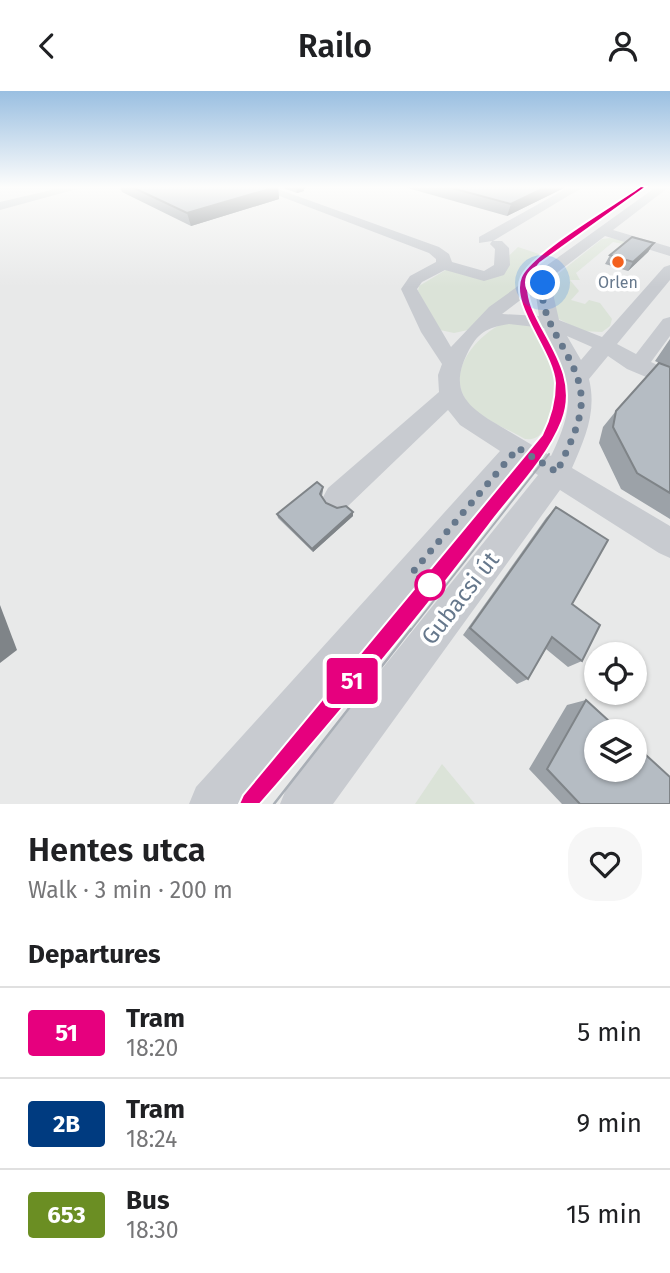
<!DOCTYPE html>
<html lang="en">
<head>
<meta charset="utf-8">
<style>
  body { margin:0; font-family:"Fira Sans",sans-serif; background:#f6f6f6; color:#202124; height:100vh; display:flex; flex-direction:column; font-size:26px; white-space:nowrap }
  * { box-sizing:border-box; margin:0 }
  p { font-size:23px; color:#757577 }
  .icon { flex:none; width:38px; height:38px; fill:none; stroke:currentColor; stroke-width:2; stroke-linecap:round; stroke-linejoin:round }
  .map { position:relative; height:713px; overflow:hidden }
  .panel { display:flex; flex-direction:column; background:#fff; flex:1 }
  .panel>* { flex:none }
  .badge { padding:0 14px; border-radius:5px; font-size:24px; line-height:46px }
  .fabs { position:absolute; left:584px; top:551px; display:grid; gap:14px }
  .fabs a { display:grid; place-items:center; width:63px; height:63px; border-radius:50%; background:#fff; box-shadow:0 2px 5px #0004; font-size:35px }
  .you { position:absolute; width:35px; height:35px; margin:-18px; border:5px solid #fff; border-radius:50%; background:#1a73e8; box-shadow:0 0 0 10px #1a73e833 }
  .map>.badge { position:absolute; translate:-50% -50%; box-shadow:0 0 0 4px #fff }
  h2 { padding:0 28px; font-size:26px; line-height:63px }
  .round { display:grid; place-items:center; flex:none; width:74px; height:74px; border-radius:28px; background:#f6f6f6 }
  .headline { display:flex; align-items:center; justify-content:space-between; height:119px; padding:0 28px }
  h1 { font-size:33px; font-weight:600; line-height:52px }
  ul { padding:0; list-style:none }
  li { display:flex; align-items:center; gap:21px; height:91px; padding:0 28px; border-top:2px solid #e0e0e0 }
  li div { flex:1 }
  li b { display:block; font-size:26px }
  li em { font-style:normal }
  li .badge { min-width:77px; font-weight:700; text-align:center }
  header { display:flex; justify-content:space-between; align-items:center; height:91px; padding:0 28px; background:#fff; font-size:32px; font-weight:600 }
  .map>svg:first-child { display:block }
  .built { fill:#e8e9e9; fill-rule:evenodd }
  .green { fill:#dbe3d8 }
  .lines { fill:none; stroke-linecap:round; stroke-linejoin:round }
  .minor { fill:#c8cbd0; fill-rule:evenodd }
  .tram-far1 { stroke:#a9afb6; stroke-width:2 }
  .tram { stroke:#a9afb6; stroke-width:2.5 }
  .wall { fill:#9ca2a8 }
  .shaded-wall { fill:#7f8488 }
  .building { fill:#b5bcc3; stroke:#7f8488; stroke-width:2 }
  .line { fill:#e6007e; stroke:#fff; stroke-width:2 }
  .walk { stroke:#66788c; stroke-width:7; stroke-dasharray:0 12.6 }
  .poi-dot { fill:#f4611e; stroke:#fff; stroke-width:2.5 }
  .stop-dot { fill:#fff; stroke:#e6007e; stroke-width:3.5 }
  .labels { text-anchor:middle; stroke-width:7; stroke-linejoin:round; paint-order:stroke }
  .far-poi-label { font-size:16px; fill:#66788c; stroke:#fff }
  .near-street-label { font-size:23px; fill:#66788c; stroke:#fff }
</style>
</head>
<body>
<header><svg class="icon" aria-label="back" viewBox="0 0 24 24"><path d="M15 5l-7 7 7 7"/></svg>Railo<svg class="icon" aria-label="person" viewBox="0 0 24 24"><circle cx="12" cy="8" r="4"/><path d="M4 21q1-7 8-7t8 7"/></svg></header>
<div class="map">
<svg width="670" height="713" viewBox="0 0 670 713">
  <rect width="100%" height="100%" fill="#fafaf8"/>
  <path class="built" d="M 0,96 L 670,96 L 670,713 L 0,713 ZM 597,564 L 635,564 L 635,602 L 597,602 ZM 597,640 L 635,640 L 635,679 L 597,679 Z"/>
  <g class="green">
    <polygon points="610,147 630,150 623,153 613,151 576,182 580,189 570,189 579,200 571,209 585,213 589,209 600,212 612,228 610,235 602,241 582,240 557,227 551,194 553,187 602,148"/>
    <polygon points="518,156 542,164 527,177 518,197 468,239 454,242 440,239 418,200 419,195 449,177 487,186"/>
    <path d="M 506,231 L 532,233 C 552,266 566,299 545,335 C 540,345 537,349 525,348 C 508,338 481,328 469,313 C 443,282 477,243 506,231 Z"/>
    <polygon points="442,673 475,713 415,713"/>
  </g>
  <g class="lines">
    <g class="minor">
      <polygon points="64,96 84,96 0,119 0,111"/>
      <path d="M 256,96 L 272,96 L 439,156 L 449,163 L 452,171 L 484,180 L 494,174 L 495,158 L 490,153 L 492,150 L 479,152 L 479,146 L 569,96 L 583,96 L 493,150 L 502,150 L 509,157 L 510,174 L 504,184 L 484,190 L 445,179 L 422,191 L 417,198 L 451,256 L 489,216 L 656,96 L 669,96 L 613,139 L 670,156 L 670,165 L 605,145 L 554,184 L 552,198 L 559,229 L 602,246 L 664,176 L 670,174 L 670,189 L 617,253 L 636,263 L 663,228 L 670,226 L 670,245 L 651,271 L 670,280 L 670,296 L 627,278 L 608,265 L 589,288 C 597,321 585,347 572,377 L 670,435 L 670,467 L 659,462 L 560,399 L 333,713 L 280,713 L 287,696 L 538,384 L 520,373 L 243,713 L 189,713 L 196,696 L 500,360 L 460,334 L 448,319 L 348,415 L 338,418 L 328,415 L 323,406 L 328,397 L 439,301 L 438,284 L 442,273 L 421,241 L 401,198 L 410,185 L 436,171 L 436,168 L 429,162 ZM 535,198 L 539,225 L 502,223 ZM 509,233 L 544,237 C 568,294 580,305 551,365 C 535,356 520,347 505,338 C 472,319 447,304 467,263 C 478,241 486,237 509,233 ZM 567,245 L 592,256 L 581,269 Z"/>
    </g>
    <g class="tram-far1">
      <path d="M 393,540 L 547,347 C 557,327 564,306 559,283 C 552,246 511,217 530,177 L 643,96"/>
      <polyline points="410,540 549,363"/>
    </g>
    <g class="tram">
      <polyline points="251,713 395,538"/>
      <polyline points="274,713 411,538"/>
    </g>
  </g>
  <g class="wall">
    <polygon points="120,96 278,96 279,108 191,135 122,101"/>
    <polygon points="280,96 308,96 304,98 304,100 297,102"/>
    <polygon points="404,96 566,96 507,125"/>
    <polygon points="654,152 648,161 628,180 605,173 610,164"/>
    <polygon points="670,248 670,428 621,398 599,352 603,336 616,320 659,272 655,270"/>
    <polygon points="323,396 323,400 322,405 326,412 353,425 313,461 278,427 277,423"/>
    <polygon points="556,416 582,570 568,576 546,558 528,588 517,593 463,544 546,427"/>
    <polygon points="586,609 670,713 562,713 529,678 567,614"/>
  </g>
  <g class="shaded-wall">
    <polygon points="278,96 279,108 191,135 187,122"/>
    <polygon points="296,96 308,96 304,98 304,100 297,102"/>
    <polygon points="546,96 566,96 507,125 511,113"/>
    <polygon points="654,152 648,161 628,180 633,171"/>
    <polygon points="353,421 353,425 313,461 312,458"/>
    <polygon points="0,514 17,559 0,572"/>
  </g>
  <g class="building">
    <polygon points="132,96 276,96 187,122"/>
    <polygon points="448,96 546,96 511,113"/>
    <polygon points="632,146 654,152 633,171 610,164"/>
    <polygon points="659,272 670,276 670,402 637,382 613,336 616,320"/>
    <polygon points="317,391 323,396 320,403 326,412 337,417 346,415 353,421 312,458 277,423"/>
    <polygon points="556,416 608,449 572,513 600,534 582,570 552,546 528,588 470,537"/>
    <polygon points="586,609 620,640 597,640 597,679 635,679 635,654 670,686 670,713 580,713 547,678"/>
  </g>
  <linearGradient id="sky" x2="0" y2="1"><stop stop-color="#9abfe1"/><stop offset="0.49" stop-color="#fdfdfc"/><stop offset="1" stop-color="#fdfdfc" stop-opacity="0"/></linearGradient>
  <rect width="670" height="196" fill="url(#sky)"/>
  <path class="line" d="M 641,95 L 646,96 L 540,172 C 536,177 530,183 529,190 C 520,229 585,272 562,330 C 547,368 513,402 489,434 C 415,532 336,626 260,713 L 239,713 L 243,704 L 542,344 C 550,328 555,310 555,292 C 553,260 509,214 521,186 C 532,161 616,113 641,95 Z"/>
  <g class="lines">
    <path class="walk" d="M 430,494 L 412,482 L 518,357 L 557,381 C 567,358 584,329 581,303 C 577,263 537,233 543,192"/>
  </g>
  <circle class="poi-dot" cx="618" cy="171" r="7"/>
  <circle class="stop-dot" cx="430" cy="494" r="14"/>
  <g class="labels">
    <g class="far-poi-label">
      <text x="618" y="197">Orlen</text>
    </g>
    <g class="near-street-label">
      <text transform="translate(460 507) rotate(-52)" y="8">Gubacsi út</text>
    </g>
  </g>
</svg>
<div class="fabs">
<a><svg class="icon" aria-label="locate" viewBox="0 0 24 24"><circle cx="12" cy="12" r="6"/><path d="M12 2v4M12 18v4M2 12h4M18 12h4"/></svg></a>
<a><svg class="icon" aria-label="layers" viewBox="0 0 24 24"><path d="M12 4l9 5-9 5-9-5zM3 14l9 5 9-5"/></svg></a>
</div>
<div class="you" style="left:543px;top:192px"></div>
<b class="badge" style="left:352px;top:590px;background:#e6007e;color:#fff">51</b>
</div>
<section class="panel">
<div class="headline"><div><h1>Hentes utca</h1><p>Walk · 3 min · 200 m</p></div><a class="round"><svg class="icon" aria-label="heart" viewBox="0 0 24 24"><path d="M12 20l-8-8c-3-5 5-10 8-4 3-6 11-1 8 4z"/></svg></a></div>
<h2>Departures</h2>
<ul>
<li><span class="badge" style="background:#e6007e;color:#fff">51</span><div><b>Tram</b><p>18:20</p></div><em>5 min</em></li>
<li><span class="badge" style="background:#003b80;color:#fff">2B</span><div><b>Tram</b><p>18:24</p></div><em>9 min</em></li>
<li><span class="badge" style="background:#6b8e23;color:#fff">653</span><div><b>Bus</b><p>18:30</p></div><em>15 min</em></li>
</ul>
</section>
</body>
</html>
